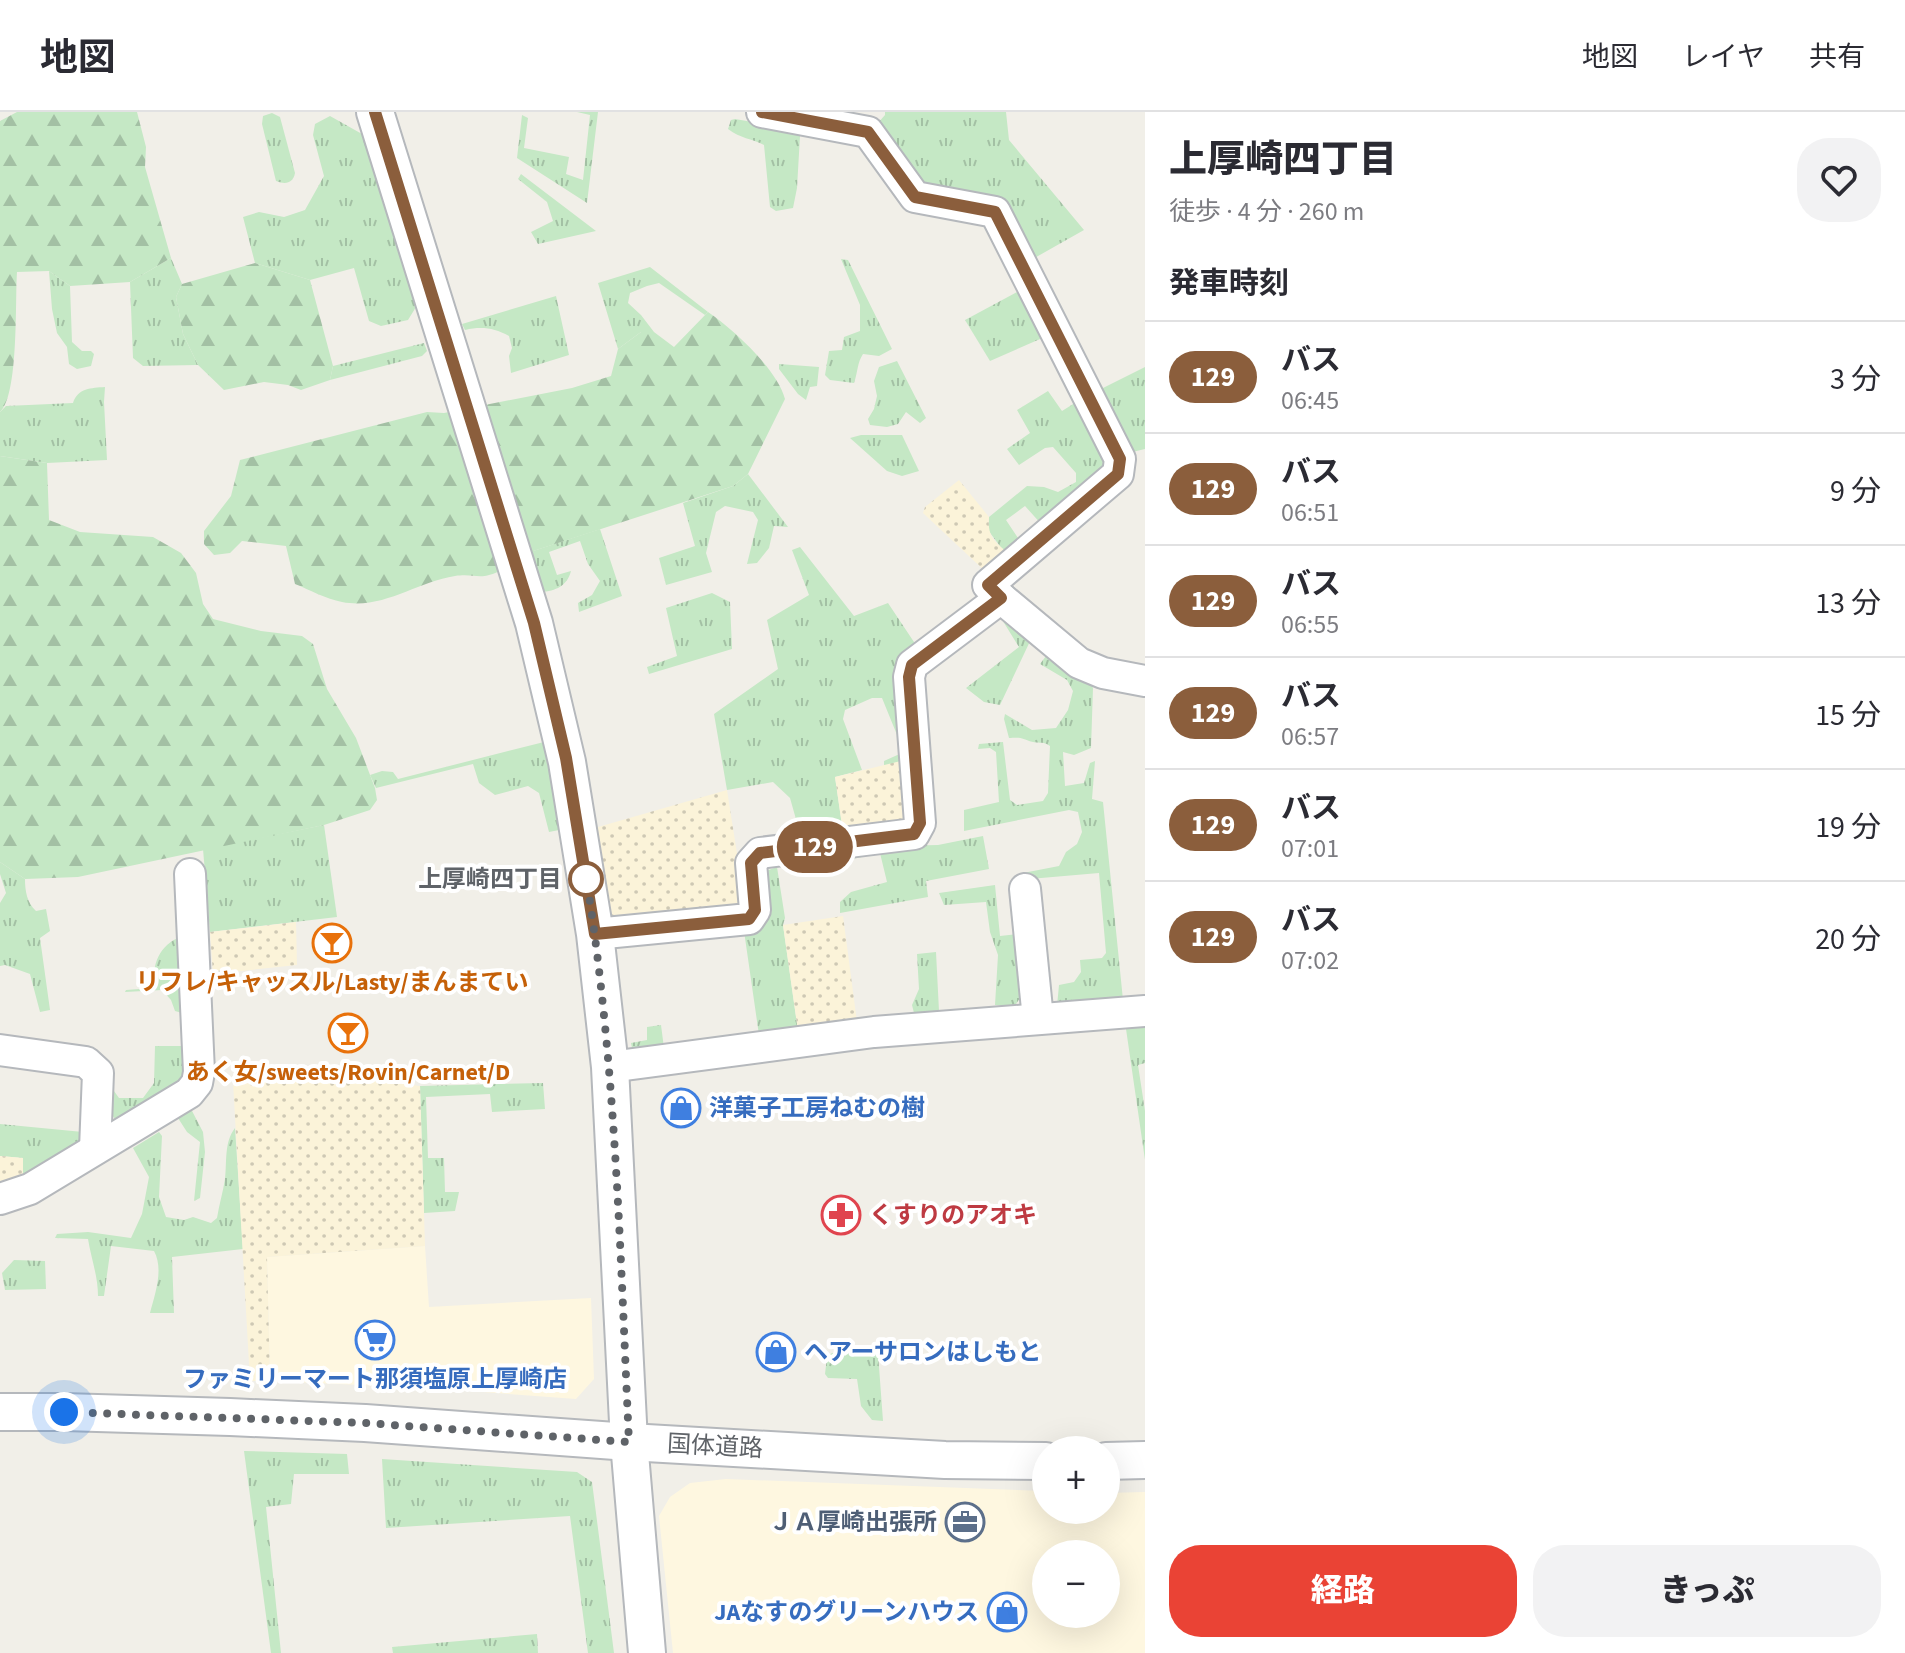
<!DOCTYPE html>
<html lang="ja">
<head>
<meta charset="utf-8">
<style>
  body { margin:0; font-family:"Source Sans 3","Noto Sans JP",sans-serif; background:#f2f2f3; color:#2b2b33; height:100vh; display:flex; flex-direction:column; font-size:30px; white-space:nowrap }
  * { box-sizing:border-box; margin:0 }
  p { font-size:26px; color:#7c7c81 }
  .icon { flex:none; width:44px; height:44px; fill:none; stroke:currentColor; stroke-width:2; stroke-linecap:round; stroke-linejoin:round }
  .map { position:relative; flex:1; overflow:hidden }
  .sheet { display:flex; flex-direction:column; background:#fff; width:760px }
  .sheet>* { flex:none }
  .badge { padding:0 16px; border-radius:26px; font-size:28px; line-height:52px }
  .fabs { position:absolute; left:1032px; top:1324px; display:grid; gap:16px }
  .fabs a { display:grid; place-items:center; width:88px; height:88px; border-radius:50%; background:#fff; box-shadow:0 8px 32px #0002; font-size:40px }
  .you { position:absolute; width:40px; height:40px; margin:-20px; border:6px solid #fff; border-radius:50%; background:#1a73e8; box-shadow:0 0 0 12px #1a73e833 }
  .map>.badge { position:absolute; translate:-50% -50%; box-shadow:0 0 0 4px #fff }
  h2 { padding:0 24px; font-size:30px; line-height:72px }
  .round { display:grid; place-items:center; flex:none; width:84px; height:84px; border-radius:32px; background:#f2f2f3 }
  .headline { display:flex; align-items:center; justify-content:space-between; height:136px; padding:0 24px }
  h1 { font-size:38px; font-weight:800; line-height:60px }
  .action { display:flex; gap:16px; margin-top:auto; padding:16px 24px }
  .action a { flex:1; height:92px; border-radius:32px; background:#ea4335; color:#fff; font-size:32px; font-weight:800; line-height:92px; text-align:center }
  .action a+a { background:#f2f2f3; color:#2b2b33 }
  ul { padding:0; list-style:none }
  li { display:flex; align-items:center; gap:24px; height:112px; padding:0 24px; border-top:2px solid #e1e1e2 }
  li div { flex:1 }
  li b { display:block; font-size:30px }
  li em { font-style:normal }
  li .badge { min-width:88px; font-weight:700; text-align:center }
  header { display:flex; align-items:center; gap:48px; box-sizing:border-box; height:112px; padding:0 40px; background:#fff; border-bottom:2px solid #e1e1e2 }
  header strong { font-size:38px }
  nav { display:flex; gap:44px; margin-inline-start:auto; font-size:28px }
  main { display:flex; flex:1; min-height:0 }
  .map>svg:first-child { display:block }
  .commercial { fill:#fef7e0; fill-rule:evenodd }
  .grass { fill:url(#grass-tufts) }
  .forest { fill:url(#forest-firs) }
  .sand { fill:url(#sand-dots) }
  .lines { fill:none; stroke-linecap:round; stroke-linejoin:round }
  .minor-casing { stroke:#b5b8bc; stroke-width:34 }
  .tertiary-casing { stroke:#b5b8bc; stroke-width:40 }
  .minor { stroke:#fff; stroke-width:30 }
  .tertiary { stroke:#fff; stroke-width:36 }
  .line-casing { stroke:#fff; stroke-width:18 }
  .line { stroke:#8b5e3c; stroke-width:12 }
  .walk { stroke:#5f6368; stroke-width:8; stroke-dasharray:0 14.4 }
  .stop-dot { fill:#fff; stroke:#8b5e3c; stroke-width:4 }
  .labels { text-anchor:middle; stroke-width:8; stroke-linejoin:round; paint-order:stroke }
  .stop-label { font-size:24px; font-weight:bold; fill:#5f6368; stroke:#fff; text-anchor:end }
  .food-label { font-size:24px; font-weight:bold; fill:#c56008; stroke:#fff }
  .shop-label { font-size:24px; font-weight:bold; fill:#366cbe; stroke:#fff; text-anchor:start }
  .health-label { font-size:24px; font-weight:bold; fill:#be3a42; stroke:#fff; text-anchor:start }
  .street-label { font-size:24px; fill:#5f6368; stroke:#fff }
  .service-label { font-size:24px; font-weight:bold; fill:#4e5e75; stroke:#fff; text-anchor:end }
</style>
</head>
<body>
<header>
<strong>地図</strong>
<nav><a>地図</a><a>レイヤ</a><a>共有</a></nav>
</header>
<main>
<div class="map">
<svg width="1145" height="1541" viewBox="0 0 1145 1541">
  <defs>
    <pattern id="grass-tufts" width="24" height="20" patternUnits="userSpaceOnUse" patternTransform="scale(2)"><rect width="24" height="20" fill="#c5e8c5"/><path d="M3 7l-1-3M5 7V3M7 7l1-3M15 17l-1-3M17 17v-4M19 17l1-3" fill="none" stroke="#a3c0a4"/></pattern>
    <pattern id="forest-firs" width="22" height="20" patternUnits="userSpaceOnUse" patternTransform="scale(2)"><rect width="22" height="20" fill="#c5e8c5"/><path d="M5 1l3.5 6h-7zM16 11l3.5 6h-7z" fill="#a3c0a4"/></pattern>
    <pattern id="sand-dots" width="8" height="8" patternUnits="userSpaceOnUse" patternTransform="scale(2)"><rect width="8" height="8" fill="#fbf3d9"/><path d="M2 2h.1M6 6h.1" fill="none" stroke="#cec8b4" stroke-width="1.8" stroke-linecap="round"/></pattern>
  </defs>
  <rect width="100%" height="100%" fill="#f1efe8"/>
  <g class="commercial">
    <polygon points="425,1134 429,1195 591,1186 594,1267 576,1287 430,1276 270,1269 267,1145"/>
    <path d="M 726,1367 L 1046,1379 L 1046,1398 L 1106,1398 L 1106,1381 L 1145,1380 L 1145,1541 L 673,1541 L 659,1404 L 670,1385 L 690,1371 ZM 1046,1442 L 1106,1442 L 1106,1502 L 1046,1502 Z"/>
  </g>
  <g class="grass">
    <polygon points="577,0 598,0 587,91 517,46 522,3 528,6 524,36 569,45 566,62 583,68 590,3"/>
    <polygon points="885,0 1006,0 1009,28 1084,118 1031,148 999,91 920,76 877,12 885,3"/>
    <path d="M 272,1 L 280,5 L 295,61 C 293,71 286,73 276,69 L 262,12 L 263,4 Z"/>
    <polygon points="330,4 362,22 416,195 408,208 381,214 369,209 354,156 310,168 255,151 243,105 259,100 284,105 305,98 324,64 313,23 315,12"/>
    <path d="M 735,7 L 793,17 L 800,24 L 797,76 L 793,96 L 776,99 L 770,95 L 764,33 C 751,26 741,27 728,17 L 731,8 Z"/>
    <polygon points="521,62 596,119 538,132 531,120 553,109 547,90 518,67"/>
    <polygon points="171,146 182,172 176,185 183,222 198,253 143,254 133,246 130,170"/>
    <path d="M 841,147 L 848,148 L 892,237 L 879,244 L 863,242 C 857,251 858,260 854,271 L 830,268 L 825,263 L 829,239 L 842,238 L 844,225 L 860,219 L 860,193 Z"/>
    <polygon points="650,155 708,200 705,203 659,171 647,174 630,181 628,191 641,203 654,220 641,220 618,237 598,171"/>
    <polygon points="49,159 70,174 72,230 82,239 91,239 94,242 91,254 77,257 69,252 67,235 57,221 52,197"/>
    <polygon points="1021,178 1047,224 990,249 965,208"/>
    <path d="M 556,184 L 569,243 L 511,261 L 509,244 L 512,236 L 509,224 C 494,216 482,214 465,218 L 462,212 Z"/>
    <polygon points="424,231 427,239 422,244 330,268 333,254"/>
    <polygon points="897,249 926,306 920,311 906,300 898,312 887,315 870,313 868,307 874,297 877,284 874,269 879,255"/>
    <polygon points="779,252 819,255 817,274 810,275 806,288 798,282 779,257"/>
    <polygon points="1145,255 1145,337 1128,341 1099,278"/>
    <path d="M 105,275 L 104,290 L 107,348 L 47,351 L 0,344 L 0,300 L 6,294 L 73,291 C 78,276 91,276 105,275 Z"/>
    <polygon points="1048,279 1062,299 1078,289 1110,347 1108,359 1043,414 1025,394 1006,408 1022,432 1010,443 1002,437 988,418 989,405 1027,374 1044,375 1058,380 1076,370 1076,361 1053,335 1045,336 1019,353 1007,337 1030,321 1017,298"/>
    <polygon points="861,323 902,323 919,359 902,364 887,359 850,326"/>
    <polygon points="748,362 788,415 774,414 769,436 757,451 747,452 758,408 753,400 725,394 716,400 706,441 712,460 666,473 659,446 695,434 683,391 733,374"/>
    <path d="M 600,417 L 622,484 L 579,500 L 578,491 L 592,483 L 600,469 L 588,452 L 580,429 L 549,440 L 557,463 L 571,459 C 567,474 556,479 541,480 L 530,440 Z"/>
    <polygon points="800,435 854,504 888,491 918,536 909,647 884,654 884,649 904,640 882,586 872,586 845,598 843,607 862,658 835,665 843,720 801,725 790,686 773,670 727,678 714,602 778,557 767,508 809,483 792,438"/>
    <polygon points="712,481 730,490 732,537 649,562 647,555 677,544 666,496"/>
    <polygon points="1001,502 1032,525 1000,593 984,590 966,576 1019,535 1001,506"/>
    <path d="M 1049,540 L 1088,567 L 1093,576 L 1091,636 L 1074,643 L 1063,640 L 1065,674 L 1084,671 L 1090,651 L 1095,649 L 1092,687 L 1103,690 L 1123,888 L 1057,894 L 1059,873 L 1074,870 L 1081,860 L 1080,848 L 1102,846 L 1106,841 L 1099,761 L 1018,768 L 1023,761 L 1059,754 L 1066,740 L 1077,732 L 1082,720 L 1078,700 L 1069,698 L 964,719 L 964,698 L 999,690 L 996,640 L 990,636 L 978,637 L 979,632 L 1003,630 L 1010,688 L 1017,693 L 1043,689 L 1048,681 L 1050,634 C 1043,629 1041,632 1033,630 C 1021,627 1024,625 1009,626 L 1004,607 L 1005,602 L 1032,618 L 1056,616 L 1068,598 L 1073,579 L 1067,568 L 1040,552 Z"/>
    <polygon points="544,630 557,682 564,717 549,720 539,681 528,674 495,683 479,671 473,652 376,676 370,663 382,659 393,660 398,667"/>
    <polygon points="324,713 337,805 210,820 203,737"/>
    <polygon points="983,724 989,757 926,769 928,785 840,801 840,790 851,780 887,770 880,741 848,748 846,735 938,733"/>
    <path d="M 0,750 L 25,767 C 25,779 27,791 36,799 L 46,797 L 50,819 L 40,826 L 50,898 L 40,900 L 30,862 L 5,853 L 0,854 L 0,791 L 6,781 L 0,762 Z"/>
    <polygon points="777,755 785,806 783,813 798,919 759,923 744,819 763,760"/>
    <polygon points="995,773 1000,824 1018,822 1022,883 1016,892 1008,894 995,893 998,843 990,820 986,790 944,793 939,781"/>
    <path d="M 182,824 L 182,901 L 175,899 L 171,888 L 162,878 L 125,880 L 126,878 L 153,876 C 153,851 158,834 182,824 Z"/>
    <polygon points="936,840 939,899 914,901 912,893 919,877 917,842"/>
    <polygon points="661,913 664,936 649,940 632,936 631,931 647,928 647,915"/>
    <polygon points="1145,914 1145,951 1138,953 1145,999 1145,1048 1126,917"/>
    <polygon points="155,934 188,934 185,970 125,1005 115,1007 109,999 111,979 114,979 119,986 143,986 154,971"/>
    <polygon points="543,971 545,997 492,1000 490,982 426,985 428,1046 444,1046 445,1080 459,1080 455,1099 424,1101 420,974"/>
    <polygon points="191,997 203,1020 205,1040 200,1086 194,1089 200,1030 187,1020 178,1006"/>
    <polygon points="0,1012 83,1020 79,1034 23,1065 23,1046 0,1044"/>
    <path d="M 235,1016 L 243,1137 L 172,1145 L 174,1201 L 150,1201 C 155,1182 164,1157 154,1139 L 111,1134 L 104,1184 L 98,1184 C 98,1164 91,1146 88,1127 L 55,1126 L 57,1122 L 88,1120 L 131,1126 L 142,1102 L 149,1065 L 133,1036 L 159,1020 L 162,1024 L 159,1085 L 166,1105 L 184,1108 L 193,1105 L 211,1111 L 217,1106 C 219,1093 223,1080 225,1067 C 227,1050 224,1030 235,1016 Z"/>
    <polygon points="14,1148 45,1149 46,1177 5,1178 2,1161"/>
    <polygon points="832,1241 878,1241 883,1309 872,1308 861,1294 857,1267 828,1266 825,1262 827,1245"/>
    <polygon points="244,1339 347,1342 349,1362 294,1362 291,1392 266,1395 281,1541 271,1541"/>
    <polygon points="382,1347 577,1360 592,1370 614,1541 588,1541 570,1404 386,1416"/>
    <polygon points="537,1522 538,1541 393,1541 392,1535"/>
  </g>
  <g class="forest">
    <path d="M 17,0 L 137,0 L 146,35 L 145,55 L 171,146 L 130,170 L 70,174 L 49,159 L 17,160 C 15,189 19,283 0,300 L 0,9 Z"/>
    <polygon points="255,151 310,168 333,254 330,268 301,278 288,273 264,270 224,278 198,253 183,222 176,185 182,172"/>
    <path d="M 708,200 C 734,218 777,257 785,287 L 748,362 L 733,374 L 503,449 L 503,457 C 480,470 477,461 455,464 C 416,470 383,498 342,490 C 326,487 310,478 295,472 L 286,434 L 242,429 L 230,441 L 214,443 L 204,432 L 204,419 L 231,384 L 240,348 L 427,300 L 444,301 L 572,276 L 611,264 L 618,237 L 641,220 L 654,220 L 674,235 Z"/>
    <polygon points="0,344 47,351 49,408 80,420 153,425 181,441 196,461 203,492 213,507 261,519 302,524 313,532 327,577 356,626 375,676 377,688 370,698 324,713 78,765 25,767 0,750"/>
  </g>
  <g class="sand">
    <path d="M 959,368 L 989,405 C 987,426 996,430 1010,443 L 988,462 L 923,401 L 925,395 Z"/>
    <polygon points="909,647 913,708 843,720 835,665"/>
    <polygon points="727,678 745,792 603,811 591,717"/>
    <polygon points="843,804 857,910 798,919 783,813"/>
    <polygon points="296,810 297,853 213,862 210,820"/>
    <polygon points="333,963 420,974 425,1134 267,1145 270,1269 250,1269 233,970"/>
    <polygon points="0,1044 23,1046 23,1065 0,1073"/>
  </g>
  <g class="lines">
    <g class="minor-casing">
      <g id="minor">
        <polyline points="1001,486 1079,551 1103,561 1145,569"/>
        <polyline points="1025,777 1038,907"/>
        <polyline points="595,822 749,807 755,798 751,751 760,741 914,722 920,711 909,565 912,553 1001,486 988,473 1118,362 1120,347 995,100 915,85 868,20 762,0"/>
        <polyline points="0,938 86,950 98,961 95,1037"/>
        <polyline points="610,955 874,920 1145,899"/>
        <polyline points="0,1087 30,1077 189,981 197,971 199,960 190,762"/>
      </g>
    </g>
    <g class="tertiary-casing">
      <g id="tertiary">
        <polyline points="375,0 534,511 567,650 595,822 610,955 629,1330 647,1541"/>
        <polyline points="0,1300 64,1300 230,1305 365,1311 629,1330 945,1348 1046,1349"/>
        <polyline points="1106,1349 1145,1348"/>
      </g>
    </g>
    <use href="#minor" class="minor"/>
    <use href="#tertiary" class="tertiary"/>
  </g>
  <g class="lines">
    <g class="line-casing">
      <polyline id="line" points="375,0 534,511 566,646 595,822 749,807 755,798 751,751 760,741 914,722 920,711 909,565 912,553 1001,486 988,473 1118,362 1120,347 995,100 915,85 868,20 762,0"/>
    </g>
    <use href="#line" class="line"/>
    <path class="walk" d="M 64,1300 L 365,1311 L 629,1330 C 620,1141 616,951 586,764 L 586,767"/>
  </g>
  <defs>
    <g id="bar-ring" transform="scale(2)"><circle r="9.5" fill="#fff" stroke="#e8710a" stroke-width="1.5"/><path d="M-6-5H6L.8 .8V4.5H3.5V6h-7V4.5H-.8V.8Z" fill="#e8710a"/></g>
    <g id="shop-ring" transform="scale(2)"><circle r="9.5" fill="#fff" stroke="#3f7fe0" stroke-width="1.5"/><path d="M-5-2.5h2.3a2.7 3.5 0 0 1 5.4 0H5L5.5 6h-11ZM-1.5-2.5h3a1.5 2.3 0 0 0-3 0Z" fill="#3f7fe0"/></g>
    <g id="pharmacy-ring" transform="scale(2)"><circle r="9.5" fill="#fff" stroke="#e0444e" stroke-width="1.5"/><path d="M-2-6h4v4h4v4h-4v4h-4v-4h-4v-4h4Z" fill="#e0444e"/></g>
    <g id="supermarket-ring" transform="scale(2)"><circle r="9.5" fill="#fff" stroke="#3f7fe0" stroke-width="1.5"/><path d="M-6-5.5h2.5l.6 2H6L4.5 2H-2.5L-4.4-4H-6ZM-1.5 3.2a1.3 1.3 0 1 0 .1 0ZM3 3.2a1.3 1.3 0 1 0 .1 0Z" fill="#3f7fe0"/></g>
    <g id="office-ring" transform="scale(2)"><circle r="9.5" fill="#fff" stroke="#5c6f8a" stroke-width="1.5"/><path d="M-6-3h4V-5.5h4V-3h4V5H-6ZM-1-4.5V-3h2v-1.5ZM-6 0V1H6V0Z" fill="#5c6f8a"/></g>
  </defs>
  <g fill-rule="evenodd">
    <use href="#bar-ring" x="332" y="831"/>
    <use href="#bar-ring" x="348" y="921"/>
    <use href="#shop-ring" x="681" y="996"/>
    <use href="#pharmacy-ring" x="841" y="1103"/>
    <use href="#supermarket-ring" x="375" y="1228"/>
    <use href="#shop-ring" x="776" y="1240"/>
    <use href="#office-ring" x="965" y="1410"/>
    <use href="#shop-ring" x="1007" y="1500"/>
  </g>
  <circle class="stop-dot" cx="586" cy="767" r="16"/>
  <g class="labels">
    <g class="stop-label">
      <text x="562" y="775">上厚崎四丁目</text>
    </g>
    <g class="food-label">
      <text x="332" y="878">リフレ/キャッスル/Lasty/まんまてい</text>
      <text x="348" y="968">あく女/sweets/Rovin/Carnet/D</text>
    </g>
    <g class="shop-label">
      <text x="709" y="1004">洋菓子工房ねむの樹</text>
      <text x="804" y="1248">ヘアーサロンはしもと</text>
      <text x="375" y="1275" text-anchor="middle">ファミリーマート那須塩原上厚崎店</text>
      <text x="979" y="1508" text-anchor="end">JAなすのグリーンハウス</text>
    </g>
    <g class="health-label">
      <text x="869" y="1111">くすりのアオキ</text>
    </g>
    <g class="street-label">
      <text transform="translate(715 1334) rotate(3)" y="8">国体道路</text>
    </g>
    <g class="service-label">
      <text x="937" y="1418">ＪＡ厚崎出張所</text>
    </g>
  </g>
</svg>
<div class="fabs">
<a>+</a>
<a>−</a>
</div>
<div class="you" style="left:64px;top:1300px"></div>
<b class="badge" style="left:815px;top:735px;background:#8b5e3c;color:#fff">129</b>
</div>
<section class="sheet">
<div class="headline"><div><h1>上厚崎四丁目</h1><p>徒歩 · 4 分 · 260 m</p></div><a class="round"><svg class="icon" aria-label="heart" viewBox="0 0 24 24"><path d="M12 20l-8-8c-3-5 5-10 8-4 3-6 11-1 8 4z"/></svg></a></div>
<h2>発車時刻</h2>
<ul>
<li><span class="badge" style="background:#8b5e3c;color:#fff">129</span><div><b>バス</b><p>06:45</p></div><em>3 分</em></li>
<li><span class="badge" style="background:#8b5e3c;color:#fff">129</span><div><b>バス</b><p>06:51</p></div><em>9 分</em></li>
<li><span class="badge" style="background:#8b5e3c;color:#fff">129</span><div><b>バス</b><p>06:55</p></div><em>13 分</em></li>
<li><span class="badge" style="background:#8b5e3c;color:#fff">129</span><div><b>バス</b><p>06:57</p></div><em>15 分</em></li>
<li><span class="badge" style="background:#8b5e3c;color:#fff">129</span><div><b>バス</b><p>07:01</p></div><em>19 分</em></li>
<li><span class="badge" style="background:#8b5e3c;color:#fff">129</span><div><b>バス</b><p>07:02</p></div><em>20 分</em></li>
</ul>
<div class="action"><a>経路</a><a>きっぷ</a></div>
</section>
</main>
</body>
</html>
